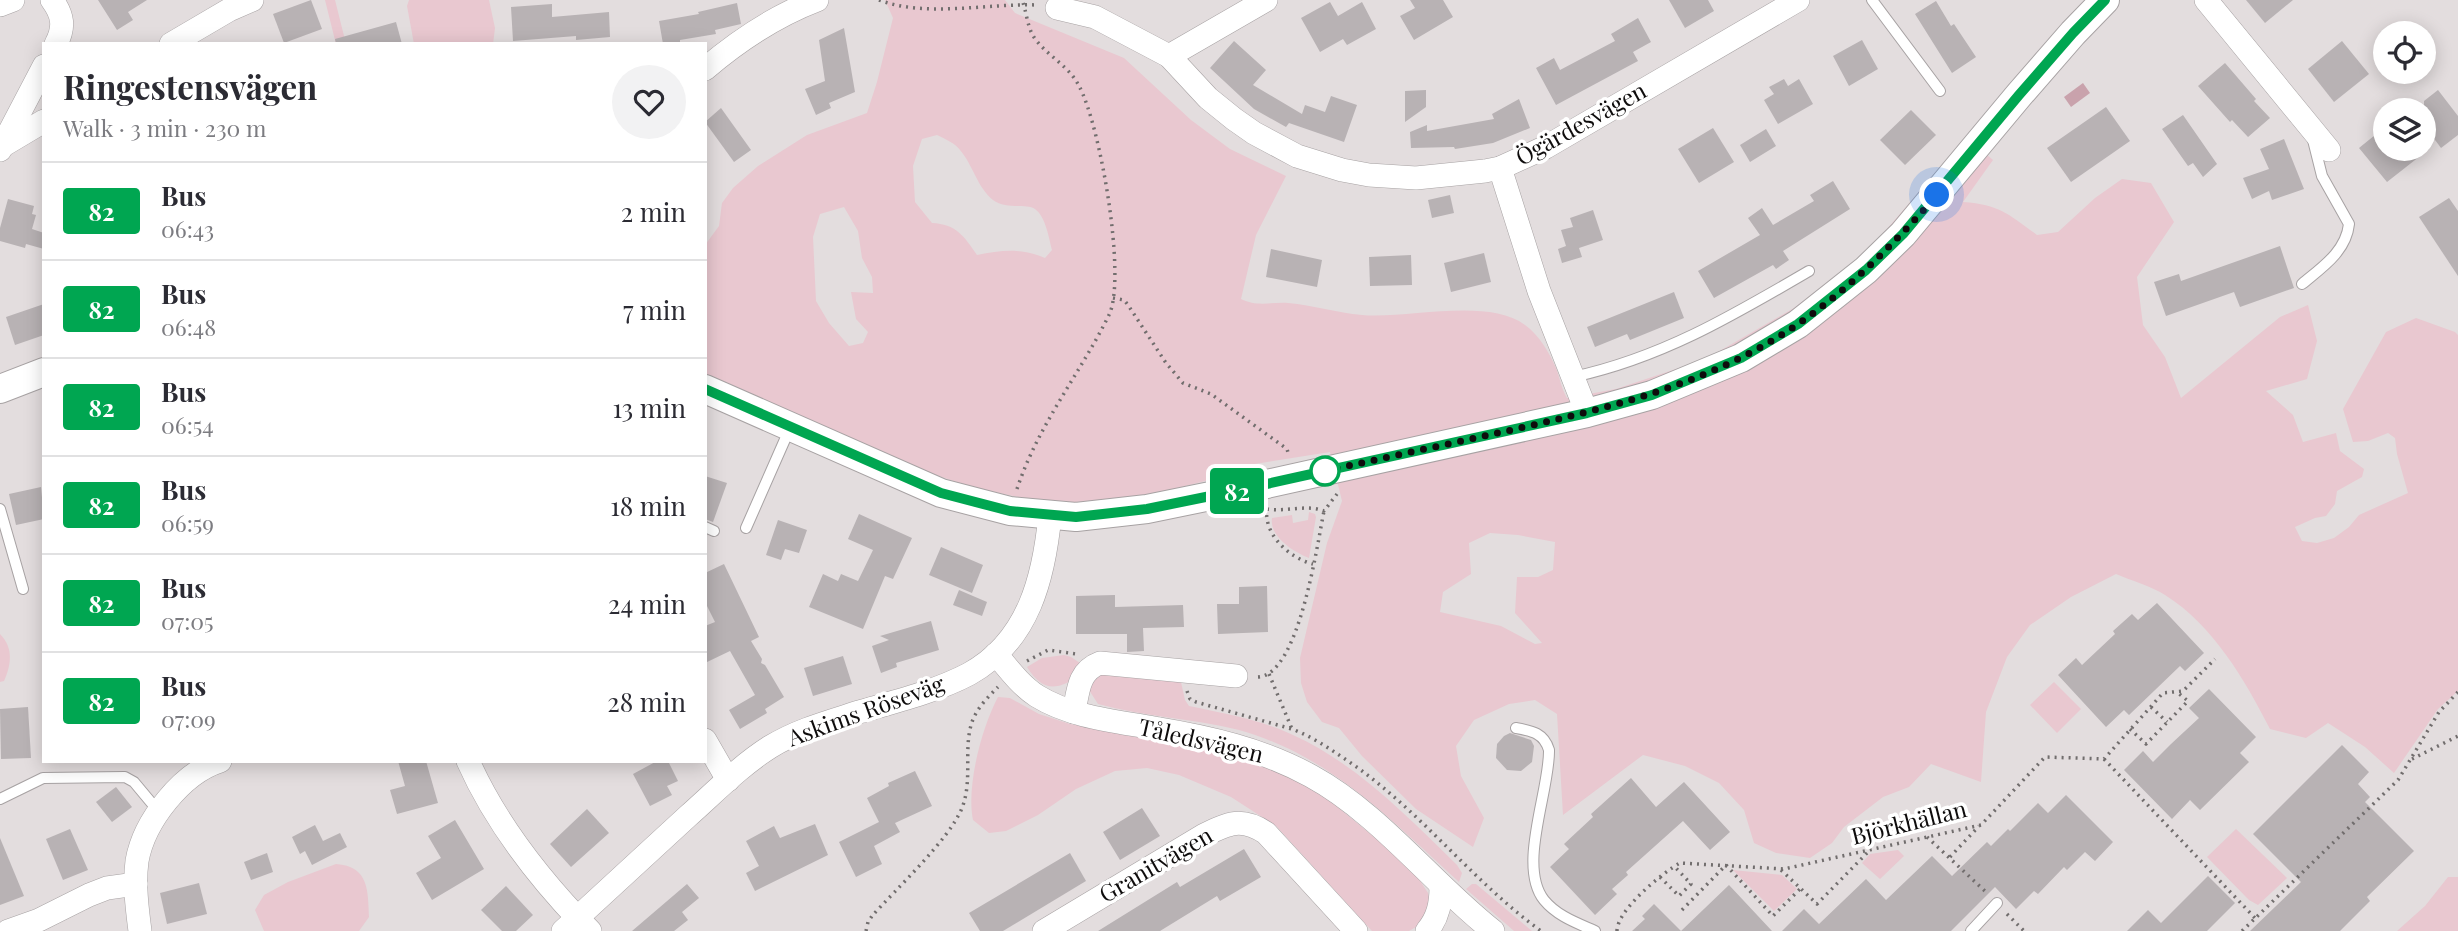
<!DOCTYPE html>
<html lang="en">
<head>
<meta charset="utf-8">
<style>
  body { margin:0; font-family:"Playfair Display",serif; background:#f2f2f3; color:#2b2b33; height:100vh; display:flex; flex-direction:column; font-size:26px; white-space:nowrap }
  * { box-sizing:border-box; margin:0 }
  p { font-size:23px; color:#7c7c81 }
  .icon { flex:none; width:38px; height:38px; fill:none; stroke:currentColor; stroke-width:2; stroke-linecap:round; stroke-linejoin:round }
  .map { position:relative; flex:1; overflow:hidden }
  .sheet { position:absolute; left:42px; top:42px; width:665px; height:721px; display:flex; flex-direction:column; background:#fff; border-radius:0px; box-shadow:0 4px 18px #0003 }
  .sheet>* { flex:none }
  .badge { padding:0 14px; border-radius:5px; font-size:24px; line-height:46px }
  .fabs { position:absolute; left:2373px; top:21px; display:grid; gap:14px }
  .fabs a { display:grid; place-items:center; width:63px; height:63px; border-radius:50%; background:#fff; box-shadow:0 4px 18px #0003; font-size:35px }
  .you { position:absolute; width:35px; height:35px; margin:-18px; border:5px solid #fff; border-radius:50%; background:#1a73e8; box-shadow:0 0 0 10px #1a73e833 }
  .map>.badge { position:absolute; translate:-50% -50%; box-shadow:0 0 0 4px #fff }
  .round { display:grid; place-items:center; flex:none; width:74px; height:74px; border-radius:37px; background:#f2f2f3 }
  .summary { display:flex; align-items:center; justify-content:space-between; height:119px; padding:0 21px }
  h1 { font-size:33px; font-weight:700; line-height:52px }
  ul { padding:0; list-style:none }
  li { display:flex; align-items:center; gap:21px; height:98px; padding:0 21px; border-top:2px solid #e1e1e2 }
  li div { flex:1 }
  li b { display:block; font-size:26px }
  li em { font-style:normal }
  li .badge { min-width:77px; font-weight:700; text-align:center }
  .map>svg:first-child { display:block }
  .green { fill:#e9c8d0; fill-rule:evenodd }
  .water { fill:#c9a2ac }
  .building { fill:#b8b2b4 }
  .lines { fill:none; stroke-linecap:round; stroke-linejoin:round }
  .service-casing { stroke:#a7a2a3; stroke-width:12 }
  .minor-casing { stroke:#a7a2a3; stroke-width:24 }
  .tertiary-casing { stroke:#a7a2a3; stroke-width:30 }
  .path { stroke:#716d6d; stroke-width:3.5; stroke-dasharray:2 5; stroke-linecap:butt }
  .service { stroke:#fff; stroke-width:10 }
  .minor { stroke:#fff; stroke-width:23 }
  .tertiary { stroke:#fff; stroke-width:28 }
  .line-casing { stroke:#fff; stroke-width:16 }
  .line { stroke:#00a651; stroke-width:10 }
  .walk { stroke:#0e0c0c; stroke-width:7; stroke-dasharray:0 12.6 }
  .stop-dot { fill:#fff; stroke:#00a651; stroke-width:3.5 }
  .labels { text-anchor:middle; stroke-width:7; stroke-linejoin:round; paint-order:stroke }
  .street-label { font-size:23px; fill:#0e0c0c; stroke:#fff }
</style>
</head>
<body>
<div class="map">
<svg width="2458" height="931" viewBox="0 0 2458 931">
  <rect width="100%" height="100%" fill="#e3ddde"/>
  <g class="green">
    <polygon points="325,0 335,0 346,44 336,44"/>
    <polygon points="409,0 489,0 495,28 493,44 414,44 407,6"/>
    <path d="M 885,0 L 1005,0 L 1015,13 L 1124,58 L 1191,120 L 1230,149 L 1286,176 L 1256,235 L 1241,299 C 1257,307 1270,302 1288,303 C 1313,305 1337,313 1362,315 C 1407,319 1488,297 1525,325 C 1539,335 1549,352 1556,368 C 1560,378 1561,388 1567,398 L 1616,389 L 1706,359 L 1794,308 L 1869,250 L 1966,137 L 1993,160 L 1963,202 C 2001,205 2008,214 2037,235 L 2058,232 L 2095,198 L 2122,179 L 2151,183 L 2174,222 L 2137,277 L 2143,325 L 2165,357 L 2181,398 L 2280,317 L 2308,305 L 2317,341 L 2307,379 L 2266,391 L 2293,415 L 2303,442 L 2336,433 L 2340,451 L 2364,469 L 2362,477 L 2337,491 L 2335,504 L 2326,516 L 2315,518 L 2295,527 L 2302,541 L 2317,543 L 2334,538 L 2349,527 L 2359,515 L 2408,493 L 2397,454 L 2395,438 L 2388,433 L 2368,441 L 2353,442 L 2343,409 L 2386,332 L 2416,318 L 2455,332 L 2458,335 L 2458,691 L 2438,709 L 2394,773 L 2365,747 L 2328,723 L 2306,738 L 2270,729 C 2245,680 2213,625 2165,595 C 2151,586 2132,581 2116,574 L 2071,597 L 2030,625 L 2007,657 L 1986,712 L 1981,782 L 1931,764 L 1909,787 L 1883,797 L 1844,827 L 1832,843 L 1810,858 L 1776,853 L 1754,843 L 1744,810 L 1719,783 L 1685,766 L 1643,755 L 1563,815 L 1557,714 L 1535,700 L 1509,704 L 1474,720 L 1456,746 L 1461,776 L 1484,818 L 1473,847 L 1416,809 L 1362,756 L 1339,728 L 1322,722 L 1307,702 L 1301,683 L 1300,658 L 1327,543 L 1342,501 L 1330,452 L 1242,466 L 1209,480 L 1130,500 L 1047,503 L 971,487 L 892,460 L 705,376 L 705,245 L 719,226 L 722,203 L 733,188 L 758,166 L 807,135 L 867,113 L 877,82 L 893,18 ZM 937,135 C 945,139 955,143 960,150 C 973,165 977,187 993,200 C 1006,210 1026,203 1035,209 C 1046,217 1049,239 1052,250 L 1045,258 C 1022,248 1002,250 977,255 C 964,236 956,224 932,223 L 915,202 L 913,166 L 922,139 ZM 844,207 L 858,231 L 862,258 L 872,277 L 873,293 L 851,292 L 856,319 L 868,332 L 863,343 L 849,346 L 829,323 L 816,301 L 813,237 L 820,214 ZM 1490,533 L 1518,535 L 1555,542 L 1553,570 L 1538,577 L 1517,577 L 1515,613 L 1542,643 L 1535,644 L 1501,626 L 1440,612 L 1443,592 L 1471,574 L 1469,543 Z"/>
    <path d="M 1309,512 L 1315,514 L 1316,517 L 1309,558 C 1293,552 1269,536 1272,518 L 1292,515 L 1293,523 L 1308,520 Z"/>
    <path d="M 0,634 C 14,648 11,665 4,681 L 0,682 Z"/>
    <path d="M 1064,655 L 1071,657 L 1080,663 L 1074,679 C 1053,692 1040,688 1027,667 L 1042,658 Z"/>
    <path d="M 1099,672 L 1181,682 L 1185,700 L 1189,706 C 1223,713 1261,720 1293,735 C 1357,764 1408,817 1457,865 L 1462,873 L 1459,882 C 1391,820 1331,756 1239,730 C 1192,718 1144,717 1098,704 L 1089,690 Z"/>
    <polygon points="2054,682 2081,709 2057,733 2030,705"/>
    <path d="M 998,697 L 1010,698 L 1039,714 L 1070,724 L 1153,737 L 1221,750 L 1294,778 L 1323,795 L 1385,846 L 1417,876 L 1428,893 L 1430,903 L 1423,922 L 1416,927 L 1409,931 L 1372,931 L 1276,826 L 1231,797 L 1179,775 L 1147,768 L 1115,771 L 1076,789 L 1038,815 L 1006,831 L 989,833 L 973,820 C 966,786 982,727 998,697 Z"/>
    <polygon points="2236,829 2287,878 2258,905 2249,900 2207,857"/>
    <polygon points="1898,850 1904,856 1880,879 1862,863 1870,854"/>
    <path d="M 336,864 C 369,866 368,891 369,917 L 359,931 L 264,931 L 255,910 L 264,895 L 288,882 Z"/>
    <polygon points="1733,870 1782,875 1797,889 1774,911"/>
    <polygon points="2448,877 2458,877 2458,931 2397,931 2425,906"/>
    <polygon points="1472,884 1476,884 1532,931 1514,931 1466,889"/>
  </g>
  <polygon class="water" points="2083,83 2090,93 2071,107 2064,97"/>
  <g class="building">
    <polygon points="98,0 147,0 128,12 133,20 117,30"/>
    <polygon points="311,0 322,29 284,43 273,14"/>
    <polygon points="1410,0 1443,0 1453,17 1414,40 1400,16 1415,8"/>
    <polygon points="1669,0 1708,0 1714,11 1685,28"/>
    <polygon points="2246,0 2293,0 2265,23"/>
    <polygon points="1936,1 1951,26 1954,24 1976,57 1952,73 1915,14"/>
    <polygon points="1330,2 1338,16 1362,2 1376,29 1347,45 1343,39 1320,52 1301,18"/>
    <polygon points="737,3 741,24 715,30 716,34 680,40 680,44 663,44 659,21 699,14 698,12"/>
    <polygon points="552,4 552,17 609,12 610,37 576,40 576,36 513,41 511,7"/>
    <polygon points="1638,18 1651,42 1633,52 1638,61 1556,105 1536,68 1554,58 1560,70 1615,41 1611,34"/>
    <polygon points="396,22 402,44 336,44 335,39"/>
    <polygon points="844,28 855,92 829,103 831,108 816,115 805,89 825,81 819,40"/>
    <polygon points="1862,40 1878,69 1849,86 1833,56"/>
    <polygon points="1234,41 1266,70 1253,85 1302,114 1305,105 1325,112 1331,96 1357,105 1344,142 1289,123 1286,127 1254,109 1210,68"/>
    <polygon points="2342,41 2369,74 2334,102 2308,69"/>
    <polygon points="2225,63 2256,99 2254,101 2270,118 2248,137 2232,120 2230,122 2198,86"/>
    <polygon points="1784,79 1788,86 1799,79 1813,104 1778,124 1764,100 1774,94 1769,87"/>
    <polygon points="1426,90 1426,107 1405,122 1405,91"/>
    <polygon points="2438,90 2458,116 2458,135 2441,148 2424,125 2424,101"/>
    <polygon points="1519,99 1530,128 1493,143 1455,149 1454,147 1411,148 1410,132 1427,125 1427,131 1494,119 1492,114"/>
    <polygon points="2106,107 2130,141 2071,182 2047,148"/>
    <polygon points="721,108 751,150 734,162 705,122"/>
    <polygon points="1911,110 1936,135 1905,165 1880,140"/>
    <polygon points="2183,115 2217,164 2203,177 2193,163 2188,166 2162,129"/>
    <polygon points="2385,127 2385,149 2429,149 2387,182 2359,148"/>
    <polygon points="1713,128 1734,162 1699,183 1678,149"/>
    <polygon points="1766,129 1776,146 1750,162 1740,145"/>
    <polygon points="2284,139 2304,189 2272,200 2269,191 2252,199 2243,178 2269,169 2260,149"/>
    <polygon points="1833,181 1850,209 1783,251 1789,260 1776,269 1773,265 1714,298 1698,271 1760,235 1748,218 1762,208 1773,225 1814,201 1810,195"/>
    <polygon points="1450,195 1454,213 1432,218 1428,200"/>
    <polygon points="2449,198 2458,211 2458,276 2419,217"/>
    <polygon points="8,199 34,206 32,214 36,215 32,229 44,233 44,249 26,244 25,248 0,241 0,228"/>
    <polygon points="1593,210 1603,240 1579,248 1582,257 1562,263 1558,249 1566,246 1561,230 1573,227 1570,218"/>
    <polygon points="2280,246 2294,288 2240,307 2234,292 2166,316 2154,282 2179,274 2181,281"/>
    <polygon points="1271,249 1322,260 1317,287 1266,277"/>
    <polygon points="1484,253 1491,282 1451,292 1444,263"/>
    <polygon points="1411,255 1412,285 1370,286 1369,257"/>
    <polygon points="1674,292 1684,318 1630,340 1627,334 1595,347 1587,327"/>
    <polygon points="44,304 44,335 15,345 6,317"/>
    <polygon points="705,476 727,483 713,522 705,519"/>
    <polygon points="41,487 44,519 16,525 9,494"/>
    <polygon points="859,514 912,538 893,579 885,576 863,629 809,607 823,574 838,581 841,574 858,581 873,550 848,539"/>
    <polygon points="778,520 807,530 799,553 785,549 781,560 766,555"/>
    <polygon points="941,547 983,565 972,593 929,575"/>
    <polygon points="724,564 759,637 751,641 762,659 761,663 765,665 784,697 765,709 767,713 740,729 729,710 755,695 730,651 705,663 705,626 715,622 705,602 705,573"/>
    <polygon points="1267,586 1268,632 1218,634 1217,604 1239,604 1239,587"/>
    <polygon points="959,590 987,602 982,616 953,605"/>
    <polygon points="1115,595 1115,607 1183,605 1184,627 1143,628 1144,651 1127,652 1127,634 1076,634 1076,596"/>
    <polygon points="2157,603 2204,653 2185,671 2180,666 2129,715 2124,710 2106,727 2058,675 2076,658 2082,665 2115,634 2113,631 2132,614 2138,620"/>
    <polygon points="931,621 939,650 896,663 897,667 881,673 872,646 889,640 880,636"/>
    <polygon points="843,656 852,684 813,696 804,668"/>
    <polygon points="2209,689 2256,737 2240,753 2249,762 2200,810 2190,800 2172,819 2124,770 2143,751 2153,762 2171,744 2199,718 2189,708"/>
    <polygon points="28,707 31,758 1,759 0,709"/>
    <polygon points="1510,733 1531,740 1534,746 1532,762 1521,771 1507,770 1496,758 1497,744 1504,736"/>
    <polygon points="2342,745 2369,772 2358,784 2370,797 2365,802 2414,851 2367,897 2370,901 2340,931 2250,931 2301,882 2253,834"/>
    <polygon points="398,761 426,761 438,803 397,814 390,790 405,786"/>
    <polygon points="657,761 668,761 678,781 667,786 672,795 650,806 633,774"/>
    <polygon points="915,771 932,806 895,823 900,832 874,846 882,864 856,877 839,842 879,822 867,798 889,786 888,783"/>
    <polygon points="1631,778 1656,807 1684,782 1730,832 1710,850 1683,821 1626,872 1628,875 1612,889 1617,894 1595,915 1550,867 1569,849 1564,844 1593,817 1591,814"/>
    <polygon points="116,787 132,807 112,822 96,802"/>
    <polygon points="2066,795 2113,842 2095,861 2085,852 2067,870 2064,867 2038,894 2034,891 2016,909 1995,887 1951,931 1782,931 1804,909 1819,924 1866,879 1886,900 1932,856 1952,876 1987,842 1991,846 2008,829 2010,831 2038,803 2048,813"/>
    <polygon points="1142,808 1160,836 1120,860 1103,832"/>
    <polygon points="587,809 609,833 571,867 550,844"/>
    <polygon points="455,820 484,869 432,900 416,873 441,858 428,836"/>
    <polygon points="815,824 828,855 755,891 746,873 759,866 746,841 774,826 780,838"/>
    <polygon points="315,825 323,841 340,833 347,847 312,865 305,851 300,854 292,837"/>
    <polygon points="70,829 88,870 63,880 46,839"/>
    <polygon points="0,838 24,896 0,905"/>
    <polygon points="1244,849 1261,877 1220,901 1217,896 1160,931 1098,931 1177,882 1180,887"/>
    <polygon points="267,853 273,872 251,880 244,862"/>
    <polygon points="1070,853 1086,881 1003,931 980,931 969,913"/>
    <polygon points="2208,876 2235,903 2207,931 2127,931 2148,910 2161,923"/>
    <polygon points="199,883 207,914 167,924 160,893"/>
    <polygon points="687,884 699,898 682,912 688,920 674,931 632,931"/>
    <polygon points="1729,885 1772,931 1632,931 1645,919 1642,916 1654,904 1681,931"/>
    <polygon points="506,886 533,915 516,931 502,931 481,910"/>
  </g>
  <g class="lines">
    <g class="service-casing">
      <g id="service">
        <polyline points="1872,0 1940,91"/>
        <path d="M 2302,284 C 2321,268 2346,252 2349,224 L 2322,176 L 2312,136"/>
        <path d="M 1573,377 C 1661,358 1732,316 1809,271"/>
        <polyline points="0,509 23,589"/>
        <polyline points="705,527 714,531"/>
        <polyline points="746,528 790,428"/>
        <path d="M 1516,728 C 1532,731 1544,733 1549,750 C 1550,790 1517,866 1544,900 C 1557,916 1577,923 1595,931"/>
        <polyline points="0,799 43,778 125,777 134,782 159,812"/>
        <polyline points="1971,931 1997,903"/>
      </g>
    </g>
    <g class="minor-casing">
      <g id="minor">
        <path d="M 52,0 C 63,15 65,27 56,44"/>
        <polyline points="2206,0 2329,150"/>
        <polyline points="0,5 13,0"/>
        <polyline points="1057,8 1095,17 1169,56 1208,98 1234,119 1254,133 1297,156 1342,170 1369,175 1416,178 1485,171 1500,168 1546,147 1798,0"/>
        <polyline points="171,44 229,10 252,0"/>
        <polyline points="1169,56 1266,0"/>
        <path d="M 705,69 C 739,40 775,16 817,0"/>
        <polyline points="2,146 44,121"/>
        <polyline points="0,150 44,66"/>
        <polyline points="1500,168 1539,291 1587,413"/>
        <path d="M 996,654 C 1008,668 1020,685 1037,696 C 1071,717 1115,721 1154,728 C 1209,737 1262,749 1311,776 C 1379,813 1432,883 1493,931"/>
        <path d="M 1074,712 C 1078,692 1078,671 1100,663 L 1236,676"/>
        <polyline points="705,740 728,780"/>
        <path d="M 468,761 C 496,824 542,882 590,931"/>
        <polyline points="8,931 39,920 89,895 107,888 136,884"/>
        <path d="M 140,931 C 137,908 134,884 137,861 C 144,821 182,773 220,761"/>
        <path d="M 563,931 C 604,893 647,854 688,816 C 714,793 740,766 770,747 C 798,730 828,722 859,712 C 894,702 937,691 969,674 C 1029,641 1044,577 1050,515"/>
        <path d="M 1044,931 L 1204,835 C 1229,823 1242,817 1266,833 L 1356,931"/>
        <path d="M 1427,931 C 1438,918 1441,904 1441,887"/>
      </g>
    </g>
    <g class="tertiary-casing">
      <g id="tertiary">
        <polyline points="0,389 44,372"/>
        <polyline points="705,389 941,493 1010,511 1076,517 1147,509 1235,491 1587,413 1652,395 1741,358 1798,324 1866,270 1903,234 2019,95 2073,33 2105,0"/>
      </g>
    </g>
    <g class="path">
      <path d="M 879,0 C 926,18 988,3 1038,5"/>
      <polyline points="1113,298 1124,300 1128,305 1166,363 1183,383 1211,394 1287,449 1289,456"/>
      <path d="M 1017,489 C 1038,425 1080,374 1109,315 C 1127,278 1100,124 1079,86 C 1069,66 1049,57 1036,40 C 1027,29 1027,12 1022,0"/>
      <path d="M 1267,508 C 1263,534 1289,558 1313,564"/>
      <path d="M 1267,509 C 1287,512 1307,504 1324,511 L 1337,494"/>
      <polyline points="1027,661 1048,650 1076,654"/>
      <polyline points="1269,674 1292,729"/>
      <path d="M 1258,677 C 1299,675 1317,545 1324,511"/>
      <path d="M 1187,691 L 1190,699 L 1196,702 L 1292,729 C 1313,737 1330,749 1348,761 C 1419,809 1471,880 1541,931"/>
      <polyline points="2151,707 2167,722"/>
      <polyline points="2130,729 2146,744 2188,701 2177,692"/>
      <polyline points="2104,759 2255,918"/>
      <polyline points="2412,759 2458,736"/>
      <polyline points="1927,837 1987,893"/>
      <polyline points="1950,857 1979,826"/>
      <polyline points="1781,870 1817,904 1868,852"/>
      <polyline points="1660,877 1679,896 1691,884 1674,866"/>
      <polyline points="1682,910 1726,865 1773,916 1801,888"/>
      <polyline points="2007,914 2024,931"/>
      <path d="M 866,931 L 868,922 L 872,916 C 896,889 949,840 962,808 C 973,780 963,749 972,722 C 977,708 988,697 998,687"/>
      <path d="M 1617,931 C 1617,910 1662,873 1680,863 L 1784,869 L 1981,825 L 2045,757 L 2104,759 L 2163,693 L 2183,691 L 2215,659"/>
      <polyline points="2242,931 2398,780 2439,712 2458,692"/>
    </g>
    <use href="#service" class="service"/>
    <use href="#minor" class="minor"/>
    <use href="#tertiary" class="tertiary"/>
  </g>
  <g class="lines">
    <g class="line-casing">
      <polyline id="line" points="705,389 941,493 1010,511 1076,517 1147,509 1235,491 1587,413 1652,395 1741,358 1798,324 1866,270 1903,234 2019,95 2073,33 2105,0"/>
    </g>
    <use href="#line" class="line"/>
    <path class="walk" d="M 1325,471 C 1388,457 1453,443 1516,429 C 1593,411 1667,394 1738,359 C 1817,321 1880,260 1937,195"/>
  </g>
  <circle class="stop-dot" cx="1325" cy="471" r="14"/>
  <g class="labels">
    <g class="street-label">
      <text transform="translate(1581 124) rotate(-29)" y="8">Ögärdesvägen</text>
      <text transform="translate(866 711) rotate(-20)" y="8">Askims Röseväg</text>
      <text transform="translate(1201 741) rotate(13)" y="8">Tåledsvägen</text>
      <text transform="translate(1909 823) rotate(-14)" y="8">Björkhällan</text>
      <text transform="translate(1156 865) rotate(-30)" y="8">Granitvägen</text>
    </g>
  </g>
</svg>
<div class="fabs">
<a><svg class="icon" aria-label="locate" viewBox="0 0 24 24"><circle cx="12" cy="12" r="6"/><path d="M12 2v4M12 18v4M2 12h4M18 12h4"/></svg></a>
<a><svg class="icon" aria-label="layers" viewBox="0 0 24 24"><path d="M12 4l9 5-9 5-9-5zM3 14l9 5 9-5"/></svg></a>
</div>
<div class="you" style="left:1937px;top:195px"></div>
<b class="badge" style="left:1237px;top:491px;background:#00a651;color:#fff">82</b>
<section class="sheet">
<div class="summary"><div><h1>Ringestensvägen</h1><p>Walk · 3 min · 230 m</p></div><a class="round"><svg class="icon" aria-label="heart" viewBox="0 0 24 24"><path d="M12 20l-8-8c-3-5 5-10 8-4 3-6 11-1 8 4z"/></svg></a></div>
<ul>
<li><span class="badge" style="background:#00a651;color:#fff">82</span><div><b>Bus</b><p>06:43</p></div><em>2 min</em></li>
<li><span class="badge" style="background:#00a651;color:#fff">82</span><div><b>Bus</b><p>06:48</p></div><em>7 min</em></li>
<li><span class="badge" style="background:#00a651;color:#fff">82</span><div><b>Bus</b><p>06:54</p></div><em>13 min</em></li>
<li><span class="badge" style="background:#00a651;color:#fff">82</span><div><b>Bus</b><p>06:59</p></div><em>18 min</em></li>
<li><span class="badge" style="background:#00a651;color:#fff">82</span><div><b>Bus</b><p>07:05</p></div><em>24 min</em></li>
<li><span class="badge" style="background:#00a651;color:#fff">82</span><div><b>Bus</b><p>07:09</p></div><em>28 min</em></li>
</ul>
</section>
</div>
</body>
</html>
